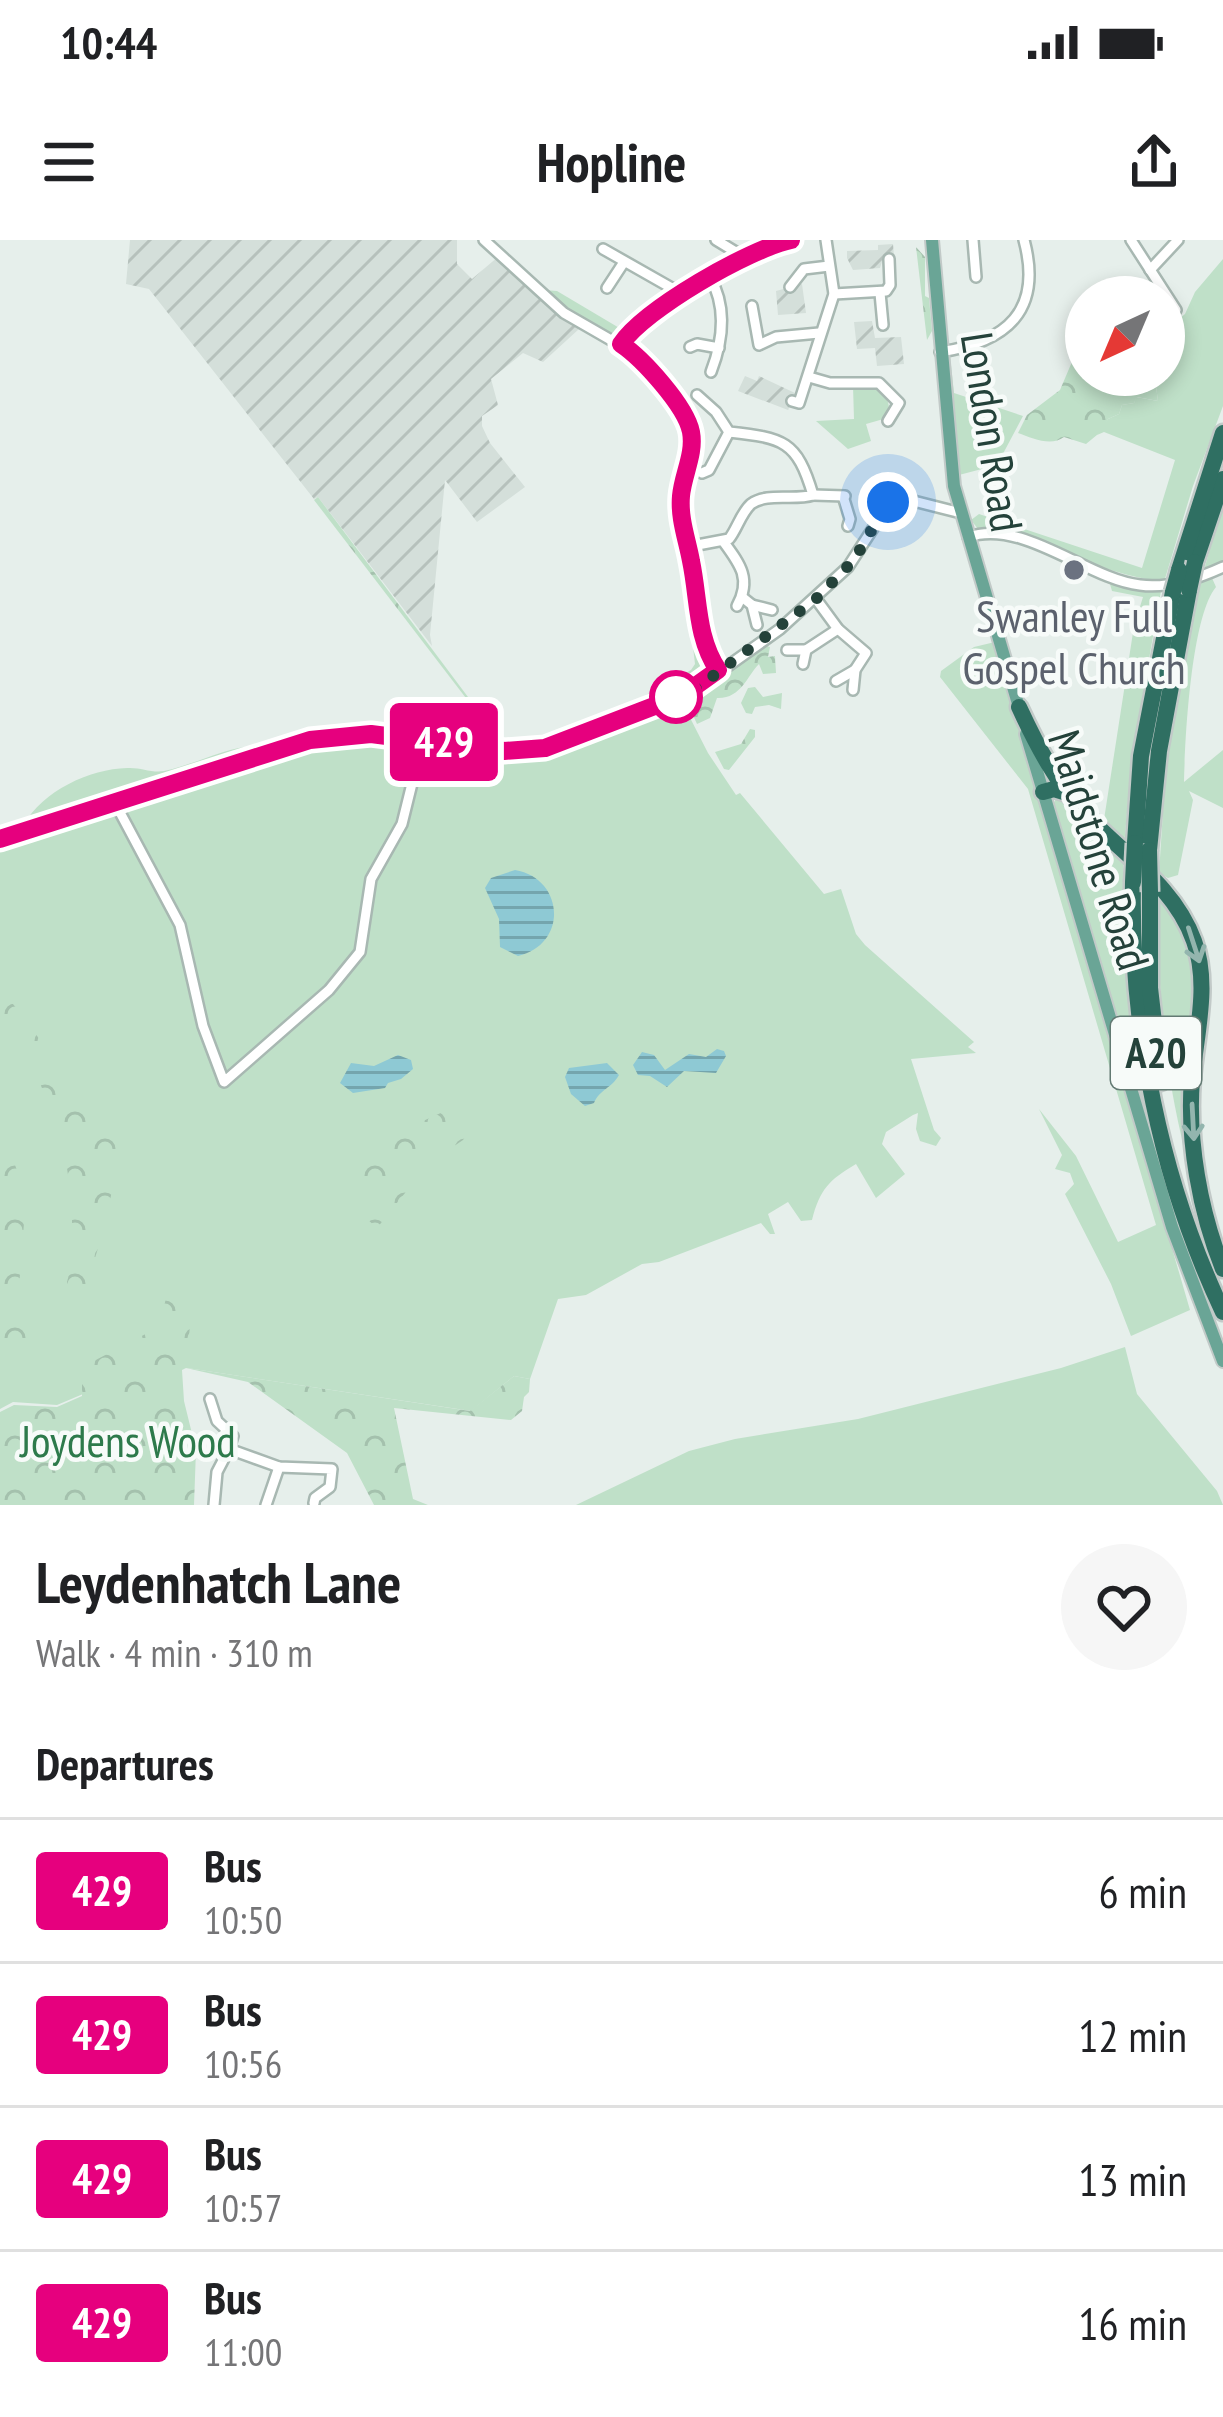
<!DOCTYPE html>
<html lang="en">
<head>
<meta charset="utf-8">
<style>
  body { margin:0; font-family:"PT Sans Narrow",sans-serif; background:#f6f6f6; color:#202124; height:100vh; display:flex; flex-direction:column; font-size:45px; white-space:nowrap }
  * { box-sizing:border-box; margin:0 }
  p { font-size:39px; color:#757577 }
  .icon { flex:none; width:66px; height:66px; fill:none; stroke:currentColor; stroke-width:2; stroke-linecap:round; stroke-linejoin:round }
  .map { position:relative; height:1265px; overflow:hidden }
  .details { display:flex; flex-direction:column; background:#fff; flex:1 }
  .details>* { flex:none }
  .badge { padding:0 24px; border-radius:9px; font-size:42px; line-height:78px }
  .needle { width:78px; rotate:224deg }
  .buttons { position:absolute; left:1065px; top:36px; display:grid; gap:24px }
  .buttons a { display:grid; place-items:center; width:120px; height:120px; border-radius:50%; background:#fff; box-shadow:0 6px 18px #0003; font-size:60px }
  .you { position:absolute; width:60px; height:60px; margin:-30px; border:9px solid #fff; border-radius:50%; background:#1a73e8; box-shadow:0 0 0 18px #1a73e833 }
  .map>.badge { position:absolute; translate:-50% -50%; box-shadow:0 0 0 6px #fff }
  h2 { padding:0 36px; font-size:45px; line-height:108px }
  .round { display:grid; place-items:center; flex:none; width:126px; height:126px; border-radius:63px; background:#f6f6f6 }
  .head { display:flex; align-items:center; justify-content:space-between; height:204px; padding:0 36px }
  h1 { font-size:57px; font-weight:700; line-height:90px }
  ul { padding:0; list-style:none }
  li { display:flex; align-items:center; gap:36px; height:144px; padding:0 36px; border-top:3px solid #e0e0e0 }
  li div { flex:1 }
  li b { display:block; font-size:45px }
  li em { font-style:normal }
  li .badge { min-width:132px; font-weight:700; text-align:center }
  .status { display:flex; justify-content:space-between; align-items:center; height:84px; padding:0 60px; background:#fff; direction:ltr }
  .status svg { height:33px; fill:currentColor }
  header { display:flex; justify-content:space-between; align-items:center; height:156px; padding:0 36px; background:#fff; font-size:54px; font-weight:700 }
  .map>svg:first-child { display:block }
  .industrial { fill:url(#industrial-furrows) }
  .grass { fill:#bfe0c8 }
  .forest { fill:url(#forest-crowns) }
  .water { fill:url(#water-rules) }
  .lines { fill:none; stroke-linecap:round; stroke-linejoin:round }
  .minor-casing { stroke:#a8b8b2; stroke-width:14 }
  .major-casing { stroke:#c2cac8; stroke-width:16 }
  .highway-casing { stroke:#c2cac8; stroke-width:21 }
  .minor { stroke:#fff; stroke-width:9 }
  .major { stroke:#6aa596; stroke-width:12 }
  .highway { stroke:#2f6f62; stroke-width:16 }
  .highway-bridge-casing { stroke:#c2cac8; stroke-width:21; stroke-linecap:butt }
  .highway-bridge { stroke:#2f6f62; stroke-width:16 }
  .oneway { stroke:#93b5ae }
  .line-casing { stroke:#fff; stroke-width:27 }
  .line { stroke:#e6007e; stroke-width:18 }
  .walk { stroke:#24423a; stroke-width:12; stroke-dasharray:0 21.6 }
  .worship-dot { fill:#6b7280; stroke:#f7fbf9; stroke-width:4.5 }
  .stop-dot { fill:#fff; stroke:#e6007e; stroke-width:6 }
  .labels { text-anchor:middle; stroke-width:9; stroke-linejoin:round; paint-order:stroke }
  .shield { fill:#f7fbf9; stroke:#637a73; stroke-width:3 }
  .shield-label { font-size:42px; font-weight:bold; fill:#24423a }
  .street-label { font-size:45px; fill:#24423a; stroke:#f7fbf9 }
  .worship-label { font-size:45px; fill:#5b616d; stroke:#f7fbf9 }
  .park-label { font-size:45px; fill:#2d7a4b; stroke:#f7fbf9 }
</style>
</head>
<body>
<div class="status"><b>10:44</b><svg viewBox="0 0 49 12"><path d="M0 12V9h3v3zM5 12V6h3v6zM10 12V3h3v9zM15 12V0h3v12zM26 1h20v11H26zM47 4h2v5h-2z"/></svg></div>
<header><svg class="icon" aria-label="menu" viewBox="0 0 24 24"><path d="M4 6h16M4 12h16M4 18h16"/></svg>Hopline<svg class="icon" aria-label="share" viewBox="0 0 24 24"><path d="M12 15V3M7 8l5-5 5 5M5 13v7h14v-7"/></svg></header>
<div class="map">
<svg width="1223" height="1265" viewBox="0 0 1223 1265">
  <defs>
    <pattern id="industrial-furrows" width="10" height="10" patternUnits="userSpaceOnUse" patternTransform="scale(3)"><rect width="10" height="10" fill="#d4dfda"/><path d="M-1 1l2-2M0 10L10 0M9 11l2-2" fill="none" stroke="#b6c1bc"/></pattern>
    <pattern id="forest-crowns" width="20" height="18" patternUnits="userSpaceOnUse" patternTransform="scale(3)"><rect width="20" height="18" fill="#bfe0c8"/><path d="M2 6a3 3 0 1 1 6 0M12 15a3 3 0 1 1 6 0" fill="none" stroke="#a4c1ad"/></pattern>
    <pattern id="water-rules" width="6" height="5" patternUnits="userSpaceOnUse" patternTransform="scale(3)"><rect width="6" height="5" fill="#8ec9d4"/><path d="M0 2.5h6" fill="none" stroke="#74a5ad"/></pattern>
  </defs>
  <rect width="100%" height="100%" fill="#e6efeb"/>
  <g class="industrial">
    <polygon points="130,0 457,0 457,24 472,39 499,16 579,89 543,122 523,113 491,139 498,165 482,176 482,186 490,203 525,247 477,282 445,240 430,395 432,406 318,257 314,259 149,49 126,44"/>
    <polygon points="893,4 894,16 883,18 880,28 853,30 847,18 847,11 878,10 878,5"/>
    <polygon points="802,44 806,73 778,75 776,51"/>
    <polygon points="872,81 875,98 901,97 904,124 877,126 875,108 857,109 854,82"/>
    <polygon points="745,136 757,141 759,136 795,153 788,170 738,151"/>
  </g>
  <g class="grass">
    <path d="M 1223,19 L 1223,166 L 1193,246 L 1164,342 C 1104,334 1048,306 990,287 L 978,289 L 971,280 L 979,274 L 1142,328 L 1175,220 L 1104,192 L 1097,195 L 1108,179 L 1119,174 L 1122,165 L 1134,163 L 1136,157 L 1158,161 L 1156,146 L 1142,144 L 1137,135 L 1162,139 L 1172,125 L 1167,111 L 1174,101 L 1174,83 L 1185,74 L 1195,52 Z"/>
    <path d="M 545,50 L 557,51 L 621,89 L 619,93 C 592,95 564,68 545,50 Z"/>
    <polygon points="950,116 954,153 1023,176 997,225 959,235 946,120"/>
    <path d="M 853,146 L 877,147 C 887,156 892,165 887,178 L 866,184 L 871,201 L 848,209 L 816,181 L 854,179 Z"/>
    <polygon points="1223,262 1223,321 1204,330"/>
    <polygon points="1081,329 1136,348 1161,351 1132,516 1124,606 1103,586 1134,386 1143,357 1112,351 1110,344"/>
    <path d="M 1212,338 L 1216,347 C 1191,377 1185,499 1184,542 L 1223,510 L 1223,568 L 1189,551 L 1193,560 L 1178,635 L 1168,638 L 1159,633 L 1168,495 L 1192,362 L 1201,342 Z"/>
    <polygon points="686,346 708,422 705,437 594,487 551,501 598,482 691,430 695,424"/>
    <polygon points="995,402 1190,1070 1131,1096 1111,1044 1065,954 1074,944 1070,933 1055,929 1062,915 1039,869 1076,916 1118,1002 1156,985 1028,549 940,437 941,431 974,407"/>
    <path d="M 682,462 L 708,513 L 736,555 L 740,553 L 824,654 L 841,649 L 856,694 L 865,705 L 974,802 L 968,807 L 976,813 L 911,819 L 934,890 L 941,898 L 936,906 L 920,901 L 916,889 L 918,873 L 913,875 L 886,892 L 882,904 L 905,934 L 876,958 L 856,924 C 829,940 820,949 812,980 L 801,981 L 788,962 L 768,974 L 775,994 L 770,994 L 761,983 L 659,1022 L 642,1024 L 586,1055 L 558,1059 L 530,1139 L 514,1136 L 471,1171 L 187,1128 L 185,1111 L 57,1165 L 13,1162 L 0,1169 L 0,602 L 114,567 L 283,507 L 371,495 L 418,507 L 419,515 L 427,505 C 484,512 524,519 580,501 L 581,505 Z"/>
    <path d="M 264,506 L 265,510 L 24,585 C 42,551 90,529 127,528 C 140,527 151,533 164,531 C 198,524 229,504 264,506 Z"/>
    <polygon points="1059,554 1123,615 1123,635 1127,637 1125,705 1134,797 1183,994 1223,1102 1209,1074 1176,986 1053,564"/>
    <path d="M 1158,649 L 1180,679 L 1197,736 L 1201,969 C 1166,856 1157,766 1158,649 Z"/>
    <polygon points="1125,1107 1137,1154 1217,1251 1223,1265 576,1265 689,1211 735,1199 858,1179 1061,1128"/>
  </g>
  <g class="forest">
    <polygon points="916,7 925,17 925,56 929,58 932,91 927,100"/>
    <path d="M 1080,103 L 1086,106 L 1086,135 L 1137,135 L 1142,144 L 1156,146 L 1158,161 L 1137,157 L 1134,163 L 1122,165 L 1119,174 L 1108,179 L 1103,190 L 1086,204 L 1064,197 C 1051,207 1032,198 1018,193 L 1027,175 L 1060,150 Z"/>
    <polygon points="318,257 483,477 482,479 314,260"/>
    <path d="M 764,405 L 770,407 L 768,417 L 775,416 L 776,433 L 763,434 L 759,424 C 747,436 741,459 717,458 L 710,478 L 697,484 L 686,460 Z"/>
    <polygon points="755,447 763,457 782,453 781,469 769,465 755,467 752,474 746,473 741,463 748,448"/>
    <polygon points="750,489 755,490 755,497 729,530 724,529 715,512 741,504"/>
    <path d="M 0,749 L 25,778 L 62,833 L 77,865 L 87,874 L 108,864 L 119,866 C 123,921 101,1017 76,1066 L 67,1042 L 72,1023 L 72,960 L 62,897 L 28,814 L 0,778 Z"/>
    <polygon points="476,857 482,874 463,900 429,923 377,988 367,979 359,910"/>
    <polygon points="13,919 26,957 19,1047 8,1063 16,1085 36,1099 30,1108 0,1120 0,924"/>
    <polygon points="168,1050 181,1051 191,1068 187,1128 470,1171 514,1136 530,1139 529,1152 524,1157 522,1171 511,1180 394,1168 413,1259 428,1265 374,1265 347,1213 248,1142 186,1128 182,1130 184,1161 196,1210 194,1265 0,1265 0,1172 14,1165 57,1167 82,1156 82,1136 90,1123 159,1087"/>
  </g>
  <g class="water">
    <path d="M 515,630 C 564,638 569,704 518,716 L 500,707 L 499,679 L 485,648 L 491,638 Z"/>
    <polygon points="717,809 724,811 726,816 716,833 684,831 667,847 650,836 638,835 633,825 642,812 654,815 665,830 689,814 706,817"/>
    <polygon points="398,815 411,820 413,829 401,839 388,843 385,848 353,853 340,843 351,823 374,826"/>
    <path d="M 607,823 L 619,835 C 612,848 600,849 594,863 L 585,866 L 571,854 L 565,837 L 569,828 Z"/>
  </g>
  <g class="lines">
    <g class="minor-casing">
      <g id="minor">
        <polyline points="484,0 564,73 637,115 688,183 692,205 681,253 681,273 701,390 719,430"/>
        <polyline points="716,0 744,17"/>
        <polyline points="973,0 976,37"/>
        <polyline points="1131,0 1176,70"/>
        <polyline points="603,9 684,55"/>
        <polyline points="1150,30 1178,0"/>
        <path d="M 710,37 C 727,67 723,101 711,132"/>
        <polyline points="790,47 804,29 829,26"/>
        <polyline points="607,48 624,22"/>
        <polyline points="880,53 883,85"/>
        <polyline points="834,54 886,51 890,45 889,19"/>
        <polyline points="752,66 759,105 776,97 819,93"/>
        <path d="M 621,103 C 646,70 749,9 791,0"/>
        <polyline points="690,107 697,104 719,108"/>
        <path d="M 940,112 C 1007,102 1043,71 1024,0"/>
        <polyline points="809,137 830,143 879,143 899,163 888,181"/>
        <polyline points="792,161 799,163 834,54 826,0"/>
        <polyline points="702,233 709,230 729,192"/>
        <polyline points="813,255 845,256"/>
        <polyline points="843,256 850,279 848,286"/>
        <path d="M 968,297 C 1023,278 1087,339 1140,345 C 1168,349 1197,339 1223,327"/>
        <path d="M 723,301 C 740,324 752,339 737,366"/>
        <path d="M 687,307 L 729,299 C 737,289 741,273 751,264 C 767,252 794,261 813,255 C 797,200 783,198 729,192 L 716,172 L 697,155"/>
        <polyline points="742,357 752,365 757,385"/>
        <polyline points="816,359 838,389 866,413 855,430 853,450"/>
        <polyline points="752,365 772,370"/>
        <polyline points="787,410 806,410"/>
        <polyline points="803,424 806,410 838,389"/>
        <polyline points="836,441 855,430"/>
        <polyline points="115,563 180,685 203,786 224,842 329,750 360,712 371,639 402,584 423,499"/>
        <polyline points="0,599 310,500 397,496 519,512 580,497 697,448 780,389 848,327 894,256 961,273"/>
        <polyline points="210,1159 217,1181 233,1196 229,1209 279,1227 332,1229 330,1247 315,1258 314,1263"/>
        <polyline points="214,1265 217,1232 229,1209"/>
        <polyline points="266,1265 279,1227"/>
      </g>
    </g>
    <g class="major-casing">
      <g id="major">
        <polyline points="932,0 954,246 1021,474"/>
        <polyline points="1026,494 1172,987 1223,1121"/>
      </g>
    </g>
    <g class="highway-casing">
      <g id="highway">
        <polyline points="1195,322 1223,239"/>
        <polyline points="1179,330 1223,193"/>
        <path d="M 1019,467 C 1037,506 1057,544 1087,576 C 1125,616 1175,647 1194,701 C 1210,744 1196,794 1192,839 C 1187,900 1200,972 1223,1029"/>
        <polyline points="1043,552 1054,549 1067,553"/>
        <polyline points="1135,603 1141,516 1173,352"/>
        <polyline points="1149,610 1159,511 1189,350"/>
        <path d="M 1133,642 C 1130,789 1160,939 1223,1072"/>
        <polyline points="1150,652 1150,748 1161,842"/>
      </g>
    </g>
    <use href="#minor" class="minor"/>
    <use href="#major" class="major"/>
    <use href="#highway" class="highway"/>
    <g class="highway-bridge-casing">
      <g id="highway-bridge">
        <polyline points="1189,350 1195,322"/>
        <polyline points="1173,352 1179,330"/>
        <polyline points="1149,610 1150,652"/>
        <polyline points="1133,642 1135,603"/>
      </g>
    </g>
    <use href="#highway-bridge" class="highway-bridge"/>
  </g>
  <defs><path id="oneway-shaft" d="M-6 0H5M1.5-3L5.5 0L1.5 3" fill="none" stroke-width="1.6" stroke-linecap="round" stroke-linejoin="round" transform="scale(3)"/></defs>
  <g class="oneway">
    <use href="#oneway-shaft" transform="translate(1194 705) rotate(72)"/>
    <use href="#oneway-shaft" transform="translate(1193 882) rotate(87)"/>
  </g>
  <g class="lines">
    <g class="line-casing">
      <path id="line" d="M 0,599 L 310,500 L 371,494 L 504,511 L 545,508 L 683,455 L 718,430 C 696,397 699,359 691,321 C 687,299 679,279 681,256 C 683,234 695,214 691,192 C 686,166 642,118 621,104 C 645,69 749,9 791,0"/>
    </g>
    <use href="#line" class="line"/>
    <polyline class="walk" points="676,457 697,448 816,359 854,320 888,262"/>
  </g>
  <circle class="worship-dot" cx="1074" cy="330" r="12"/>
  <circle class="stop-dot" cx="676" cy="457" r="24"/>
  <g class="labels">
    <rect class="shield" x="1111" y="777" width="90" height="72" rx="9"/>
    <g class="shield-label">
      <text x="1156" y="828">A20</text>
    </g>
    <g class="street-label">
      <text transform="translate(992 192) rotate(81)" y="16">London Road</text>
      <text transform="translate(1099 610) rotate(73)" y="16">Maidstone Road</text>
    </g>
    <g class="worship-label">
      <text x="1074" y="392">Swanley Full<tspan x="1074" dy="52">Gospel Church</tspan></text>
    </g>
    <g class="park-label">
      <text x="128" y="1217">Joydens Wood</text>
    </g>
  </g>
</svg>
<div class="buttons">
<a><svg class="needle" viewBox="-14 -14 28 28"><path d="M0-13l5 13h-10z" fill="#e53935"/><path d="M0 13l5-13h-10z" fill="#757577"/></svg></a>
</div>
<div class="you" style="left:888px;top:262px"></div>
<b class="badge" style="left:444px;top:502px;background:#e6007e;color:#fff">429</b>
</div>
<section class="details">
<div class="head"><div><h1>Leydenhatch Lane</h1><p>Walk · 4 min · 310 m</p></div><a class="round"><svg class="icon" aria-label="heart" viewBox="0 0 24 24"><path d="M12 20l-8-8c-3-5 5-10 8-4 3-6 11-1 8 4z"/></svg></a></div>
<h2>Departures</h2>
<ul>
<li><span class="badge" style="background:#e6007e;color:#fff">429</span><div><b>Bus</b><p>10:50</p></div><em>6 min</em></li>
<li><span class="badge" style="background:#e6007e;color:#fff">429</span><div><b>Bus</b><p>10:56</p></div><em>12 min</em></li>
<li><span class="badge" style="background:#e6007e;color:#fff">429</span><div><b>Bus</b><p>10:57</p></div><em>13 min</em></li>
<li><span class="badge" style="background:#e6007e;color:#fff">429</span><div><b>Bus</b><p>11:00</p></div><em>16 min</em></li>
</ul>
</section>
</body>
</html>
